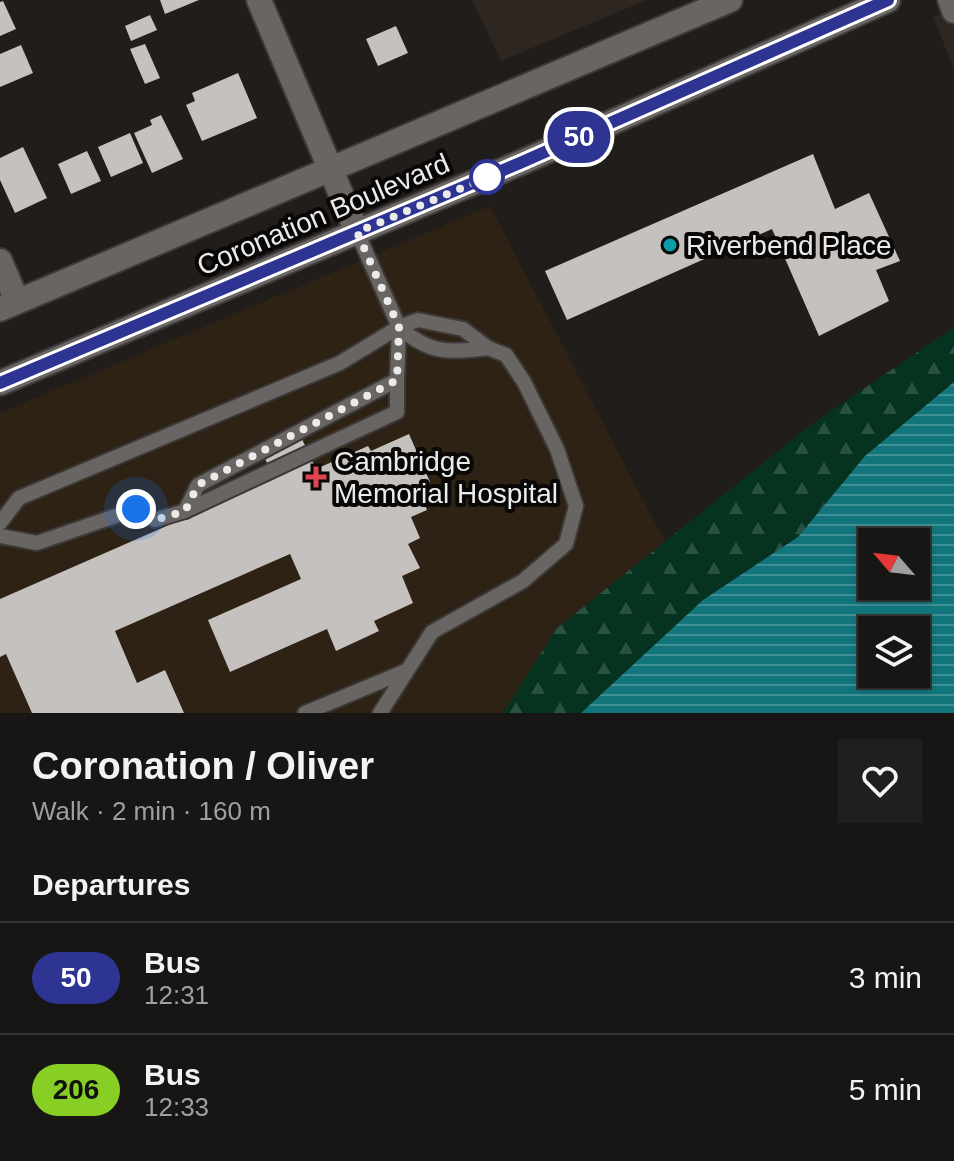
<!DOCTYPE html>
<html lang="en">
<head>
<meta charset="utf-8">
<style>
  body { margin:0; font-family:Helvetica,sans-serif; background:#211f1d; color:#f1f3f6; height:100vh; display:flex; flex-direction:column; font-size:30px; white-space:nowrap }
  * { box-sizing:border-box; margin:0 }
  p { font-size:26px; color:#9f9fa0 }
  .icon { flex:none; width:44px; height:44px; fill:none; stroke:currentColor; stroke-width:2; stroke-linecap:round; stroke-linejoin:round }
  .map { position:relative; height:713px; overflow:hidden }
  .sheet { display:flex; flex-direction:column; background:#181614; flex:1 }
  .sheet>* { flex:none }
  .badge { padding:0 16px; border-radius:26px; font-size:28px; line-height:52px }
  .needle { width:52px; rotate:298deg }
  .controls { position:absolute; left:858px; top:528px; display:grid; gap:16px }
  .controls a { display:grid; place-items:center; width:72px; height:72px; border-radius:0px; background:#181614; box-shadow:0 2px 6px #0004,0 0 0 2px #363534; font-size:40px }
  .you { position:absolute; width:40px; height:40px; margin:-20px; border:6px solid #fff; border-radius:50%; background:#1a73e8; box-shadow:0 0 0 12px #1a73e833 }
  .map>.badge { position:absolute; translate:-50% -50%; box-shadow:0 0 0 4px #fff }
  h2 { padding:0 32px; font-size:30px; line-height:72px }
  .round { display:grid; place-items:center; flex:none; width:84px; height:84px; border-radius:0px; background:#211f1d }
  .headline { display:flex; align-items:center; justify-content:space-between; height:136px; padding:0 32px }
  h1 { font-size:38px; font-weight:700; line-height:60px }
  ul { padding:0; list-style:none }
  li { display:flex; align-items:center; gap:24px; height:112px; padding:0 32px; border-top:2px solid #363534 }
  li div { flex:1 }
  li b { display:block; font-size:30px }
  li em { font-style:normal }
  li .badge { min-width:88px; font-weight:700; text-align:center }
  .map>svg:first-child { display:block }
  .built { fill:#2e2620 }
  .medical { fill:#2e2215 }
  .forest { fill:url(#forest-firs) }
  .water { fill:url(#water-rules); fill-rule:evenodd }
  .building { fill:#c5c1bf }
  .lines { fill:none; stroke-linecap:round; stroke-linejoin:round }
  .lane-casing { stroke:#3c3938; stroke-width:18 }
  .street-casing { stroke:#3c3938; stroke-width:28 }
  .secondary-casing { stroke:#3c3938; stroke-width:28 }
  .lane { stroke:#696563; stroke-width:14 }
  .street { stroke:#696563; stroke-width:24 }
  .secondary { stroke:#696563; stroke-width:24 }
  .line-casing { stroke:#fff; stroke-width:18 }
  .line { stroke:#2e3491; stroke-width:12 }
  .walk { stroke:#edebea; stroke-width:8; stroke-dasharray:0 14.4 }
  .stop-dot { fill:#fff; stroke:#2e3491; stroke-width:4 }
  .culture-dot { fill:#0f9aa8; stroke:#090807; stroke-width:3 }
  .health-dot { fill:#e0444e; stroke:#090807; stroke-width:3 }
  .labels { text-anchor:middle; stroke-width:8; stroke-linejoin:round; paint-order:stroke }
  .street-label { font-size:28px; fill:#edebea; stroke:#090807 }
  .poi-label { font-size:28px; fill:#edebea; stroke:#090807; text-anchor:start }
</style>
</head>
<body>
<div class="map">
<svg width="954" height="713" viewBox="0 0 954 713">
  <defs>
    <pattern id="forest-firs" width="22" height="20" patternUnits="userSpaceOnUse" patternTransform="scale(2)"><rect width="22" height="20" fill="#053320"/><path d="M5 1l3.5 6h-7zM16 11l3.5 6h-7z" fill="#2a5141"/></pattern>
    <pattern id="water-rules" width="6" height="5" patternUnits="userSpaceOnUse" patternTransform="scale(2)"><rect width="6" height="5" fill="#12757c"/><path d="M0 2.5h6" fill="none" stroke="#408f95"/></pattern>
  </defs>
  <rect width="100%" height="100%" fill="#201d1b"/>
  <g class="built">
    <polygon points="472,0 647,0 501,61"/>
    <polygon points="954,9 954,69 933,17"/>
  </g>
  <polygon class="medical" points="490,206 665,542 557,628 503,713 0,713 0,413"/>
  <polygon class="forest" points="954,327 954,382 865,456 798,537 703,600 581,713 503,713 557,628 812,424"/>
  <path class="water" d="M 954,382 L 954,713 L 581,713 L 703,600 L 798,537 L 865,456 ZM 872,542 L 916,542 L 916,586 L 872,586 ZM 872,630 L 916,630 L 916,674 L 872,674 Z"/>
  <g class="building">
    <polygon points="160,0 199,0 165,14"/>
    <polygon points="3,1 16,29 0,36 0,2"/>
    <polygon points="150,15 157,30 131,41 125,26"/>
    <polygon points="396,26 408,53 378,66 366,39"/>
    <polygon points="145,44 160,78 145,84 130,49"/>
    <polygon points="21,45 33,73 0,87 0,54"/>
    <polygon points="238,73 257,118 202,141 186,105 195,101 192,93"/>
    <polygon points="161,115 183,159 152,173 134,133 152,125 150,120"/>
    <polygon points="130,133 143,163 111,177 98,147"/>
    <polygon points="23,147 47,198 15,213 0,180 0,158"/>
    <polygon points="87,151 101,181 71,194 58,164"/>
    <polygon points="813,154 835,209 869,193 900,261 876,270 889,301 819,336 772,229 567,320 545,271"/>
    <polygon points="409,434 430,482 418,487 427,510 411,517 420,538 408,544 420,568 402,576 413,603 374,621 379,631 336,651 327,629 230,672 208,620 301,579 290,554 115,631 137,683 165,670 184,713 32,713 6,654 0,657 0,599 274,479 264,456 302,439 316,469 368,446 371,451"/>
  </g>
  <g class="lines">
    <g class="lane-casing">
      <g id="lane">
        <polyline points="357,232 399,327 418,320 463,329 488,348 506,355 524,382 557,449 576,506 566,544 523,581 432,632 380,713"/>
        <polyline points="185,511 397,412 397,380"/>
        <path d="M 0,523 L 19,498 L 340,363 L 399,327 C 429,354 449,353 488,348"/>
        <polyline points="0,536 37,543 136,509 155,520 185,511 198,485 397,380 399,327"/>
        <polyline points="305,713 406,671"/>
      </g>
    </g>
    <g class="street-casing">
      <g id="street">
        <polyline points="259,0 357,232"/>
        <polyline points="950,0 954,11"/>
        <polyline points="0,261 17,301"/>
      </g>
    </g>
    <g class="secondary-casing">
      <g id="secondary">
        <polyline points="0,309 730,0"/>
        <polyline points="0,383 520,163 888,0"/>
      </g>
    </g>
    <use href="#lane" class="lane"/>
    <use href="#street" class="street"/>
    <use href="#secondary" class="secondary"/>
  </g>
  <g class="lines">
    <g class="line-casing">
      <polyline id="line" points="0,383 520,163 888,0"/>
    </g>
    <use href="#line" class="line"/>
    <polyline class="walk" points="136,509 155,520 185,511 198,485 397,380 399,327 357,232 493,175 487,177"/>
  </g>
  <circle class="stop-dot" cx="487" cy="177" r="16"/>
  <circle class="culture-dot" cx="670" cy="245" r="8"/>
  <path class="health-dot" d="M312 465h8v8h8v8h-8v8h-8v-8h-8v-8h8z"/>
  <g class="labels">
    <g class="street-label">
      <text transform="translate(323 214) rotate(-23)" y="10">Coronation Boulevard</text>
    </g>
    <g class="poi-label">
      <text x="686" y="255">Riverbend Place</text>
      <text x="334" y="471">Cambridge<tspan x="334" dy="32">Memorial Hospital</tspan></text>
    </g>
  </g>
</svg>
<div class="controls">
<a><svg class="needle" viewBox="-14 -14 28 28"><path d="M0-13l5 13h-10z" fill="#e53935"/><path d="M0 13l5-13h-10z" fill="#9f9fa0"/></svg></a>
<a><svg class="icon" aria-label="layers" viewBox="0 0 24 24"><path d="M12 4l9 5-9 5-9-5zM3 14l9 5 9-5"/></svg></a>
</div>
<div class="you" style="left:136px;top:509px"></div>
<b class="badge" style="left:579px;top:137px;background:#2e3491;color:#fff">50</b>
</div>
<section class="sheet">
<div class="headline"><div><h1>Coronation / Oliver</h1><p>Walk · 2 min · 160 m</p></div><a class="round"><svg class="icon" aria-label="heart" viewBox="0 0 24 24"><path d="M12 20l-8-8c-3-5 5-10 8-4 3-6 11-1 8 4z"/></svg></a></div>
<h2>Departures</h2>
<ul>
<li><span class="badge" style="background:#2e3491;color:#fff">50</span><div><b>Bus</b><p>12:31</p></div><em>3 min</em></li>
<li><span class="badge" style="background:#87cf25;color:#111">206</span><div><b>Bus</b><p>12:33</p></div><em>5 min</em></li>
</ul>
</section>
</body>
</html>
